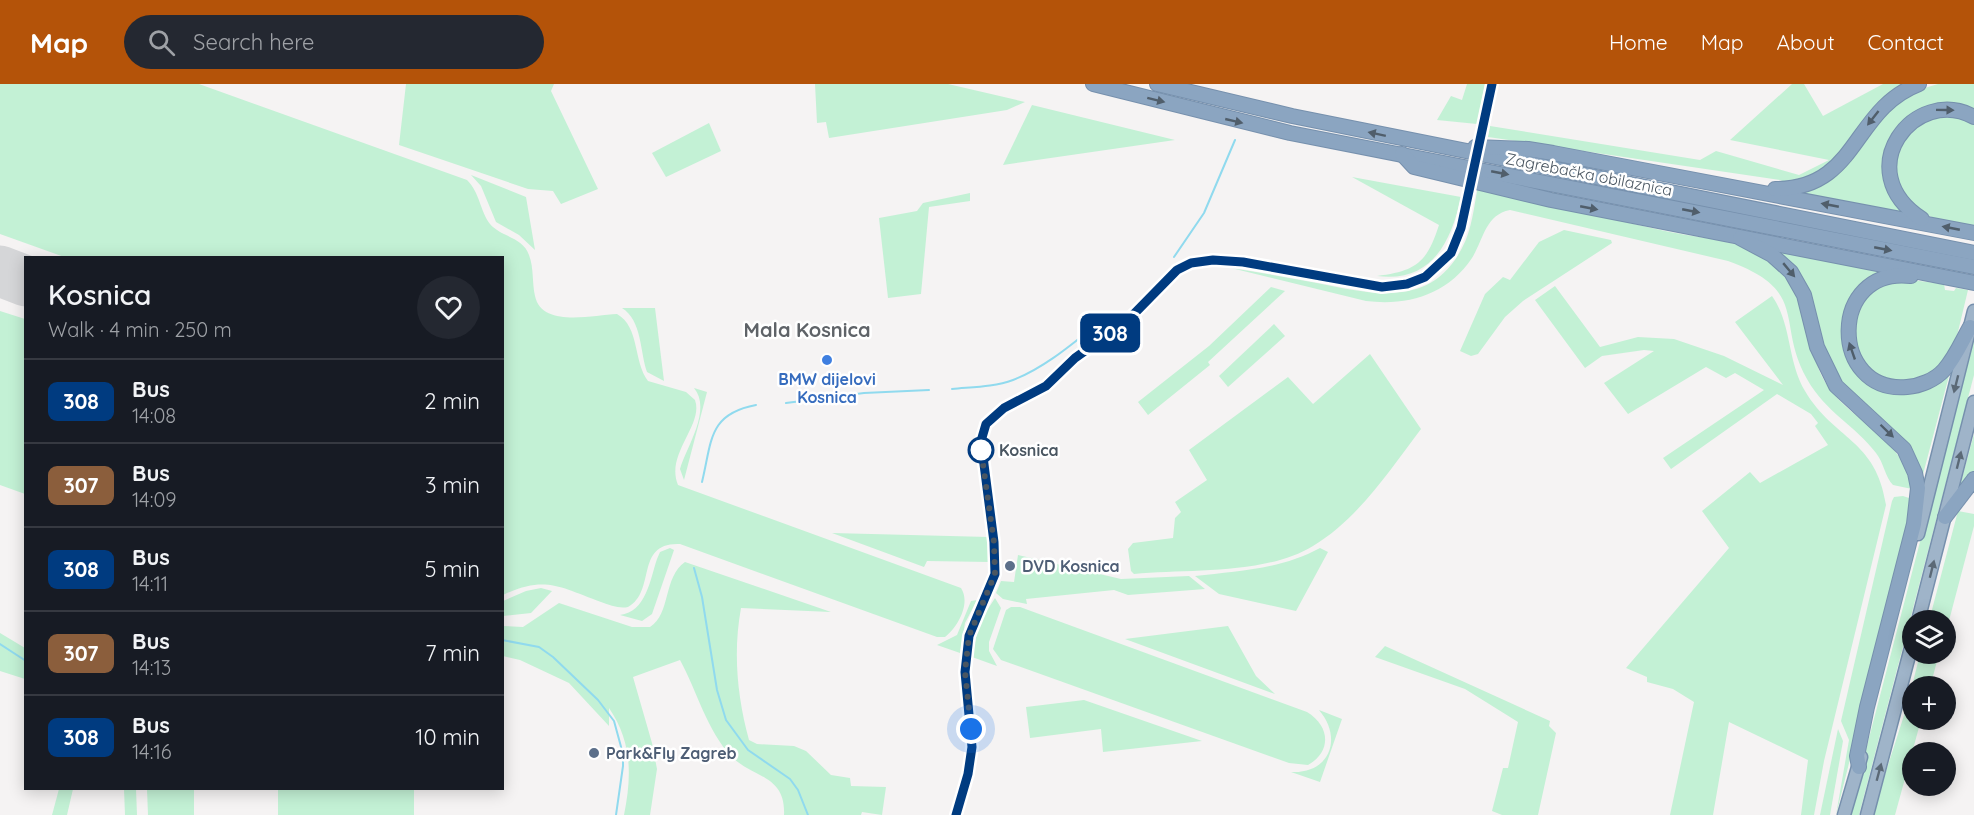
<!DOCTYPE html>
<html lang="en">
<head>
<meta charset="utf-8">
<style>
  body { margin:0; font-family:Quicksand,sans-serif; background:#242831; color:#f1f3f6; height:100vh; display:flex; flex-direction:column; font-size:22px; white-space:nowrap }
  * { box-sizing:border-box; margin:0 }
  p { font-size:20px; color:#9ea1a6 }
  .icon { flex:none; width:33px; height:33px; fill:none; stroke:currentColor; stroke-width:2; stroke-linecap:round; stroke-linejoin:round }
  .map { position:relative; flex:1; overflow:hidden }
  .panel { position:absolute; left:24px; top:172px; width:480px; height:534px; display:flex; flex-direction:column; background:#171b24; border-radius:0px; box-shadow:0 3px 15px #0003 }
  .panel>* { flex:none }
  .badge { padding:0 12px; border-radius:9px; font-size:21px; line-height:39px }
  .fabs { position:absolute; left:1902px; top:526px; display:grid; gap:12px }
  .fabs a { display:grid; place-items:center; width:54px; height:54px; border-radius:50%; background:#171b24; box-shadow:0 3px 15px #0003; font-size:30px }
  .you { position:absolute; width:30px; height:30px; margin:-15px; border:4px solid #fff; border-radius:50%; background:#1a73e8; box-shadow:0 0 0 9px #1a73e833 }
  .map>.badge { position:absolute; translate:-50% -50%; box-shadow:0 0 0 3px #fff }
  .round { display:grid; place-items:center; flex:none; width:63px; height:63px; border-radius:32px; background:#242831 }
  .head { display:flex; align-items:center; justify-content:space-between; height:102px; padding:0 24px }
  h1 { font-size:28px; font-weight:600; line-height:45px }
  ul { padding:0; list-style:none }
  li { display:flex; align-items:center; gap:18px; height:84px; padding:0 24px; border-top:2px solid #363941 }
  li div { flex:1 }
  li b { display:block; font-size:22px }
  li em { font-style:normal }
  li .badge { min-width:66px; font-weight:700; text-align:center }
  header { display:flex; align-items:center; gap:36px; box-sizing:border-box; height:84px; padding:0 30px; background:#b45309; color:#fff }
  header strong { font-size:28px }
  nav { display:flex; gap:33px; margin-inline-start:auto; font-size:21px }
  .search { width:420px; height:54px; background:#242831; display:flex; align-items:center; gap:15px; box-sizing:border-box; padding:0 21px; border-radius:33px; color:#9ea1a6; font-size:22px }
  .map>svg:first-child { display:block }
  .green { fill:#c3f1d5 }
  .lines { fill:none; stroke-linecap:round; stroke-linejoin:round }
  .stream { stroke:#90daee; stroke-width:2 }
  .runway { stroke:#d5d6d8; stroke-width:51 }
  .trunk-casing { stroke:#7690ad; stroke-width:15 }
  .motorway-casing { stroke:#7690ad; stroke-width:16 }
  .tertiary { stroke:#c1cad2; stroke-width:9 }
  .trunk { stroke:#9fb4c9; stroke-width:12 }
  .motorway { stroke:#8ba5c1; stroke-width:14 }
  .tertiary-bridge { stroke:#c1cad2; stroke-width:9 }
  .oneway { fill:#505e6b }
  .oneway2 { fill:#5b6976 }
  .line-casing { stroke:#fff; stroke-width:14 }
  .line { stroke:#003b80; stroke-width:9 }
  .walk { stroke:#4a5661; stroke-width:6; stroke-dasharray:0 10.8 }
  .shop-dot { fill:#3f7fe0; stroke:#fff; stroke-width:2 }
  .stop-dot { fill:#fff; stroke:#003b80; stroke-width:3 }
  .service-dot { fill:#5c6f8a; stroke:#fff; stroke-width:2 }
  .labels { text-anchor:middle; stroke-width:5; stroke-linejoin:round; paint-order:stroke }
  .street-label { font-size:16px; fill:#4a5661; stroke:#fff }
  .shop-label { font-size:16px; font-weight:bold; fill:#366cbe; stroke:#fff }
  .stop-label { font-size:16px; font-weight:bold; fill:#4a5661; stroke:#fff; text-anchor:start }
  .service-label { font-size:16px; font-weight:bold; fill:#4e5e75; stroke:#fff; text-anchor:start }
  .quarter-label { font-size:20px; font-weight:bold; fill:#5f6368; stroke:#fff }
</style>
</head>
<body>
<header>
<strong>Map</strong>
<div class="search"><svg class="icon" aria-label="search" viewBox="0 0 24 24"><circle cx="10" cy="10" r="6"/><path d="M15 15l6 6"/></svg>Search here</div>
<nav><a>Home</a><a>Map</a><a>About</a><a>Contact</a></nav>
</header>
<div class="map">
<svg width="1974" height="731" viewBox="0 0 1974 731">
  <rect width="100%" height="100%" fill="#f5f3f3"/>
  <g class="green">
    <path d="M 0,0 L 199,0 L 467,96 C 480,109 480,127 490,140 C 501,153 523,153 529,171 C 534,184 532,199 535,212 C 542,244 592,231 617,230 C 640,243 633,277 648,297 L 686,308 L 695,316 C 704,341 665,370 678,401 L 961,504 C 971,519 958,543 945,553 L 937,553 L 680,460 C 634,458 657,507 628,523 C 619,525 610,521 601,518 C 560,503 545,491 503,511 L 502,174 L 67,174 L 0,150 Z"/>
    <polygon points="406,0 554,0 551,7 598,105 561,120 553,107 528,105 399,61"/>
    <polygon points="815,0 948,0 1025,18 1007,26 829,54 826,38 817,39"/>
    <polygon points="1467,0 1485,0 1477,40 1437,36 1451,12 1462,16"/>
    <polygon points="1792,0 1804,0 1823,32 1883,0 1905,0 1877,20 1842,68 1825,85 1789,100 1780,96 1488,53 1490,42 1700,76 1716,67 1799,91 1829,76 1730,56"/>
    <path d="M 1938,0 L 1974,0 L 1974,28 L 1909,33 L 1895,47 L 1886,66 L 1908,132 L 1797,109 L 1808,105 C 1846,67 1883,13 1938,0 Z"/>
    <polygon points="1032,21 1175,56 1003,81"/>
    <path d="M 1944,31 L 1960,33 L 1974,40 L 1974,143 C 1957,139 1936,137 1921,128 C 1892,110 1885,63 1914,42 C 1922,36 1935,34 1944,31 Z"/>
    <polygon points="709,39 721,67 666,93 652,69"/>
    <polygon points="471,91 526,113 535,166 519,151 496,138 481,102"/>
    <path d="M 1352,93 L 1461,113 C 1451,159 1431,199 1377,192 C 1417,187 1427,178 1439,141 Z"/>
    <path d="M 1478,102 C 1541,117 1602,133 1665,147 C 1697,154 1737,155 1766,173 C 1774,177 1783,188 1789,195 C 1810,221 1807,267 1825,298 C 1854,343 1897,343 1912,405 L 1893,401 C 1885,393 1884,379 1876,369 C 1855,341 1826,329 1807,295 C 1775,238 1811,207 1728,177 L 1510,126 C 1485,131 1484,155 1472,174 C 1447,211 1408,222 1366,217 L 1231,184 C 1260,188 1288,194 1317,199 C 1371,210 1431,225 1462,164 C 1472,146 1474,122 1478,102 Z"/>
    <polygon points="970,109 970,117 929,123 921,210 888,214 879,134 917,127 923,119"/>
    <polygon points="1564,146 1611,156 1612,159 1523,217 1505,233 1478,270 1471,272 1460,267 1485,210 1503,193 1510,196 1539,158"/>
    <polygon points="1774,166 1889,188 1848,220 1842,240 1845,267 1880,304 1950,288 1921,398 1899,351 1840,300 1827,277 1812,220"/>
    <polygon points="1903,195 1944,200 1945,206 1954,207 1956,204 1968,206 1956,256 1940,284 1919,296 1894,298 1870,287 1854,261 1859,222 1877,203"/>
    <path d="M 1555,202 L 1600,263 L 1638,253 L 1674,255 L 1724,272 L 1783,301 L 1735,238 L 1772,212 C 1792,240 1787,277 1805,307 C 1834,356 1876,355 1886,421 L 1824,677 L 1814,731 L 1801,731 L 1808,676 L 1729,638 L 1713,731 L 1670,731 L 1694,618 L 1673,605 L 1647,598 L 1647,593 L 1626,584 L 1729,464 L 1702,427 L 1750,388 L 1760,399 L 1828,361 L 1815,342 L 1818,339 L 1811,330 L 1777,310 L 1671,385 L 1663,374 L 1764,306 L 1735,289 L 1726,294 L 1706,283 L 1628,330 L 1604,299 L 1654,267 L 1644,266 L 1602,272 L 1585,284 L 1535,216 Z"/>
    <polygon points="1271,203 1285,207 1208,278 1210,281 1148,331 1138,318 1209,262"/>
    <path d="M 622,224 L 655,224 L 664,297 L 647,288 C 640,268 642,236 622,224 Z"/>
    <polygon points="0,227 25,235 25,410 0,401"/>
    <polygon points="1274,240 1285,252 1228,303 1219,292"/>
    <polygon points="1974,250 1974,291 1859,731 1849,731"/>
    <path d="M 1370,270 L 1421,345 C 1390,386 1358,435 1313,462 C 1266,491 1188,485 1134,490 L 1131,487 L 1128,465 L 1133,459 L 1173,454 L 1175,434 L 1181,428 L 1175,418 L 1207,396 L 1189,366 L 1288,293 L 1313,320 Z"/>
    <path d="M 694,304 L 707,308 L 684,396 L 680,385 C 687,362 712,326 694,304 Z"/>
    <polygon points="1974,350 1974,387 1960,402"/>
    <polygon points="1903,412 1912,415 1910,436 1836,731 1849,656 1841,637 1892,417 1894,413"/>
    <polygon points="1958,427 1974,430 1974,442 1946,548 1946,537 1929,537"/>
    <polygon points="832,449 989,453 990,478 927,477 924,483"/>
    <path d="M 670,464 L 674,466 L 652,530 L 642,537 L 620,531 C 646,528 650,496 657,475 L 660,468 Z"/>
    <path d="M 1320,464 L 1328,468 L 1296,527 L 1219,510 L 1195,492 C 1238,487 1282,485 1320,464 Z"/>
    <polygon points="1018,471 1121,495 1189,492 1205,505 1128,511 1114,506 1026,515 1027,520 1003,515 996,509 1001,497 1014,498"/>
    <path d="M 685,478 L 831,528 L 741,524 C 733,568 737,612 749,656 L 757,660 L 794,662 L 806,667 L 831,691 L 850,694 L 851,702 L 886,703 L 882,731 L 862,728 L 861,731 L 784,731 C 786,691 753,694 732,673 C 707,647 697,607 680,576 L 633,593 L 652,659 L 657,685 L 650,731 L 624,731 C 632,691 632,658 609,624 L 609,642 L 569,599 L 520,576 L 503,572 L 503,542 L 523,543 L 559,519 L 632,543 L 650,543 C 671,530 663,493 685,478 Z"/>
    <polygon points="541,504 552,507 531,529 503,532 503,517 526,507"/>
    <polygon points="995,514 1001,524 989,558 989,567 997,582 972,573 979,539"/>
    <polygon points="977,516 965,539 960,569 937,561 957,551 971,517"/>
    <path d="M 1011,523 L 1020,523 L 1307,628 C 1330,642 1332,667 1308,681 L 1289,679 L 1001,576 L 993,565 L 1006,526 Z"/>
    <polygon points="1228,542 1256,592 1275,610 1125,555"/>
    <polygon points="0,549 25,564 25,595 0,587"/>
    <polygon points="1385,562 1550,637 1549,642 1556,649 1538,731 1502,731 1492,727 1503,684 1508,684 1518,638 1465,605 1375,573"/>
    <polygon points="1920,570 1939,570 1930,603 1912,603 1912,636 1921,636 1895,731 1872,731 1907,622"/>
    <polygon points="1084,616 1202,657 1103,668 1101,645 1030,654 1026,623"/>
    <path d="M 1319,626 L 1342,635 L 1320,698 L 1291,688 C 1330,690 1343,654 1319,626 Z"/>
    <polygon points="1838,645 1843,657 1830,731 1820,731"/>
    <polygon points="59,705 73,705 67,731 52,731"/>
    <polygon points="124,705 136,705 137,731 125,731"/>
    <polygon points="147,705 194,705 194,731 148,731"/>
    <rect x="278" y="705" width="136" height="26"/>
  </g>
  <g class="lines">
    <g class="stream">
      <polyline points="1174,173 1204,129 1235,56"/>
      <path d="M 952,305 C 972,303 994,303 1013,296 C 1049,282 1080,253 1110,230"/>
      <polyline points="786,319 864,309 929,306"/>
      <path d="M 702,398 C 712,357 708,330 756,321"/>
      <polyline points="694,484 702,513 717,606 726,636 748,666 790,695 798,706 808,731"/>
      <polyline points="502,556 539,563 553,573 598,616 614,637 623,670 623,682 616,731"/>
      <polyline points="0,560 26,577"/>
    </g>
    <polyline class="runway" points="0,187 26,197"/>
    <g class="trunk-casing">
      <g id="trunk">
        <polyline points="1918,450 1974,227"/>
        <polyline points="1918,537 1974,318"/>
        <polyline points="1844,731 1861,673"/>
        <polyline points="1867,731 1912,560"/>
      </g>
    </g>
    <g class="motorway-casing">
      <g id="motorway">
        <polyline points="1093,0 1290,49 1974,183"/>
        <polyline points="1157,0 1292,32 1974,169"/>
        <polyline points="1475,63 1528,65 1553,69 1974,149"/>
        <polyline points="1402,70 1414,83 1551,116 1974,199"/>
        <path d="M 1775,105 C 1859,105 1851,26 1919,0"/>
        <path d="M 1922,135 C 1848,87 1915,0 1974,33"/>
        <polyline points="1740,154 1772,171 1791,188 1804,211 1817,263 1836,302 1904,365 1915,389 1918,404 1914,440 1867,623 1857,672 1859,683"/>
        <path d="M 1911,192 C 1828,182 1829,310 1907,303 C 1920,302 1935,296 1944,286 C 1955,274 1962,257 1970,243"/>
        <polyline points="1945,433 1974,395"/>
      </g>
    </g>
    <g class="tertiary">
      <polyline points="1486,32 1492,0"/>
      <path d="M 956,731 L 968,690 L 972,663 L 965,588 L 969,552 L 995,490 L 994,458 L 981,357 C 984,321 1024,321 1047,302 C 1057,293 1065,282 1076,273 C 1092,260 1112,250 1128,237 C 1148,219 1164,187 1191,179 C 1212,172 1237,177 1258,181 C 1284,186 1309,191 1334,196 C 1409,210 1446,204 1467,123"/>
    </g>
    <use href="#trunk" class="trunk"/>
    <use href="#motorway" class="motorway"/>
    <polyline class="tertiary-bridge" points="1467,123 1486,32"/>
  </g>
  <defs><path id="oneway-solid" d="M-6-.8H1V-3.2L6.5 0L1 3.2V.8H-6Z" transform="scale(1.5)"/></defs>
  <g class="oneway">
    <use href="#oneway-solid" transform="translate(1156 16) rotate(14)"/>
    <use href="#oneway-solid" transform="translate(1945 26) rotate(1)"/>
    <use href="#oneway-solid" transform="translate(1873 34) rotate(128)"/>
    <use href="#oneway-solid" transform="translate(1234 37) rotate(13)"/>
    <use href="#oneway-solid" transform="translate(1377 50) rotate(-168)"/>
    <use href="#oneway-solid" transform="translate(1500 89) rotate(11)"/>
    <use href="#oneway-solid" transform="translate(1830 121) rotate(-169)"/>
    <use href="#oneway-solid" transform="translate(1589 124) rotate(11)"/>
    <use href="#oneway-solid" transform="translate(1691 127) rotate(11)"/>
    <use href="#oneway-solid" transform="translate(1951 144) rotate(-169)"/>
    <use href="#oneway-solid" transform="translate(1883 165) rotate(11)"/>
    <use href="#oneway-solid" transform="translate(1789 186) rotate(50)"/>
    <use href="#oneway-solid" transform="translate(1852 267) rotate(-109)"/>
    <use href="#oneway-solid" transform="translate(1887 347) rotate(44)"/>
  </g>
  <g class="oneway2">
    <use href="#oneway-solid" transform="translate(1956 300) rotate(104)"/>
    <use href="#oneway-solid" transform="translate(1959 376) rotate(-76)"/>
    <use href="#oneway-solid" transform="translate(1932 485) rotate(-76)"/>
    <use href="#oneway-solid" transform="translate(1879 688) rotate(-75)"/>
  </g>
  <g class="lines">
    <g class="line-casing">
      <polyline id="line" points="956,731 968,690 972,663 965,588 969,552 995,490 994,458 981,357 986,340 1004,324 1046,302 1075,274 1127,237 1177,186 1191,179 1213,176 1243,178 1382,203 1407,200 1425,193 1451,169 1461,144 1492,0"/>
    </g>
    <use href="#line" class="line"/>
    <polyline class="walk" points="971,645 965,588 969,552 995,490 994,458 981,366"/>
  </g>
  <circle class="shop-dot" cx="827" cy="276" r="6"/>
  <circle class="stop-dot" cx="981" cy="366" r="12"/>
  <g class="service-dot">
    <circle cx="1010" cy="482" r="6"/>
    <circle cx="594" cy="669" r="6"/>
  </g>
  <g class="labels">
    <g class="street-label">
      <text transform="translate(1589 90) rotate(11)" y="6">Zagrebačka obilaznica</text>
    </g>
    <g class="shop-label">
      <text x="827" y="301">BMW dijelovi<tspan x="827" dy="18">Kosnica</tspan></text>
    </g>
    <g class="stop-label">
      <text x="999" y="372">Kosnica</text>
    </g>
    <g class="service-label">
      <text x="1022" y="488">DVD Kosnica</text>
      <text x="606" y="675">Park&amp;Fly Zagreb</text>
    </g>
    <g class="quarter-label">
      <text x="807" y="253">Mala Kosnica</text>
    </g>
  </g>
</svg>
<div class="fabs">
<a><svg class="icon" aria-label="layers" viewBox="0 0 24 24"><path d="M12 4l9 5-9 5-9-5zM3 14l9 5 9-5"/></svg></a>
<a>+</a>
<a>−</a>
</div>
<div class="you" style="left:971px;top:645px"></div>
<b class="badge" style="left:1110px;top:249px;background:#003b80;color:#fff">308</b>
<section class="panel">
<div class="head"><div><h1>Kosnica</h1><p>Walk · 4 min · 250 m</p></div><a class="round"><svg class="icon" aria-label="heart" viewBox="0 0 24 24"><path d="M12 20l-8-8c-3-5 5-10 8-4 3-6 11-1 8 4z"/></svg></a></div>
<ul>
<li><span class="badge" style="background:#003b80;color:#fff">308</span><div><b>Bus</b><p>14:08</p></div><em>2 min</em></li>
<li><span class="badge" style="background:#8b5e3c;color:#fff">307</span><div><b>Bus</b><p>14:09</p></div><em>3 min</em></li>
<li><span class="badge" style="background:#003b80;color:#fff">308</span><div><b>Bus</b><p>14:11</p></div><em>5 min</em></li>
<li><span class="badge" style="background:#8b5e3c;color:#fff">307</span><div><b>Bus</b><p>14:13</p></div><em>7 min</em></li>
<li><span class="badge" style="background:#003b80;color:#fff">308</span><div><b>Bus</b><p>14:16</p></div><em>10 min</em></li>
</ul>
</section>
</div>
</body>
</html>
